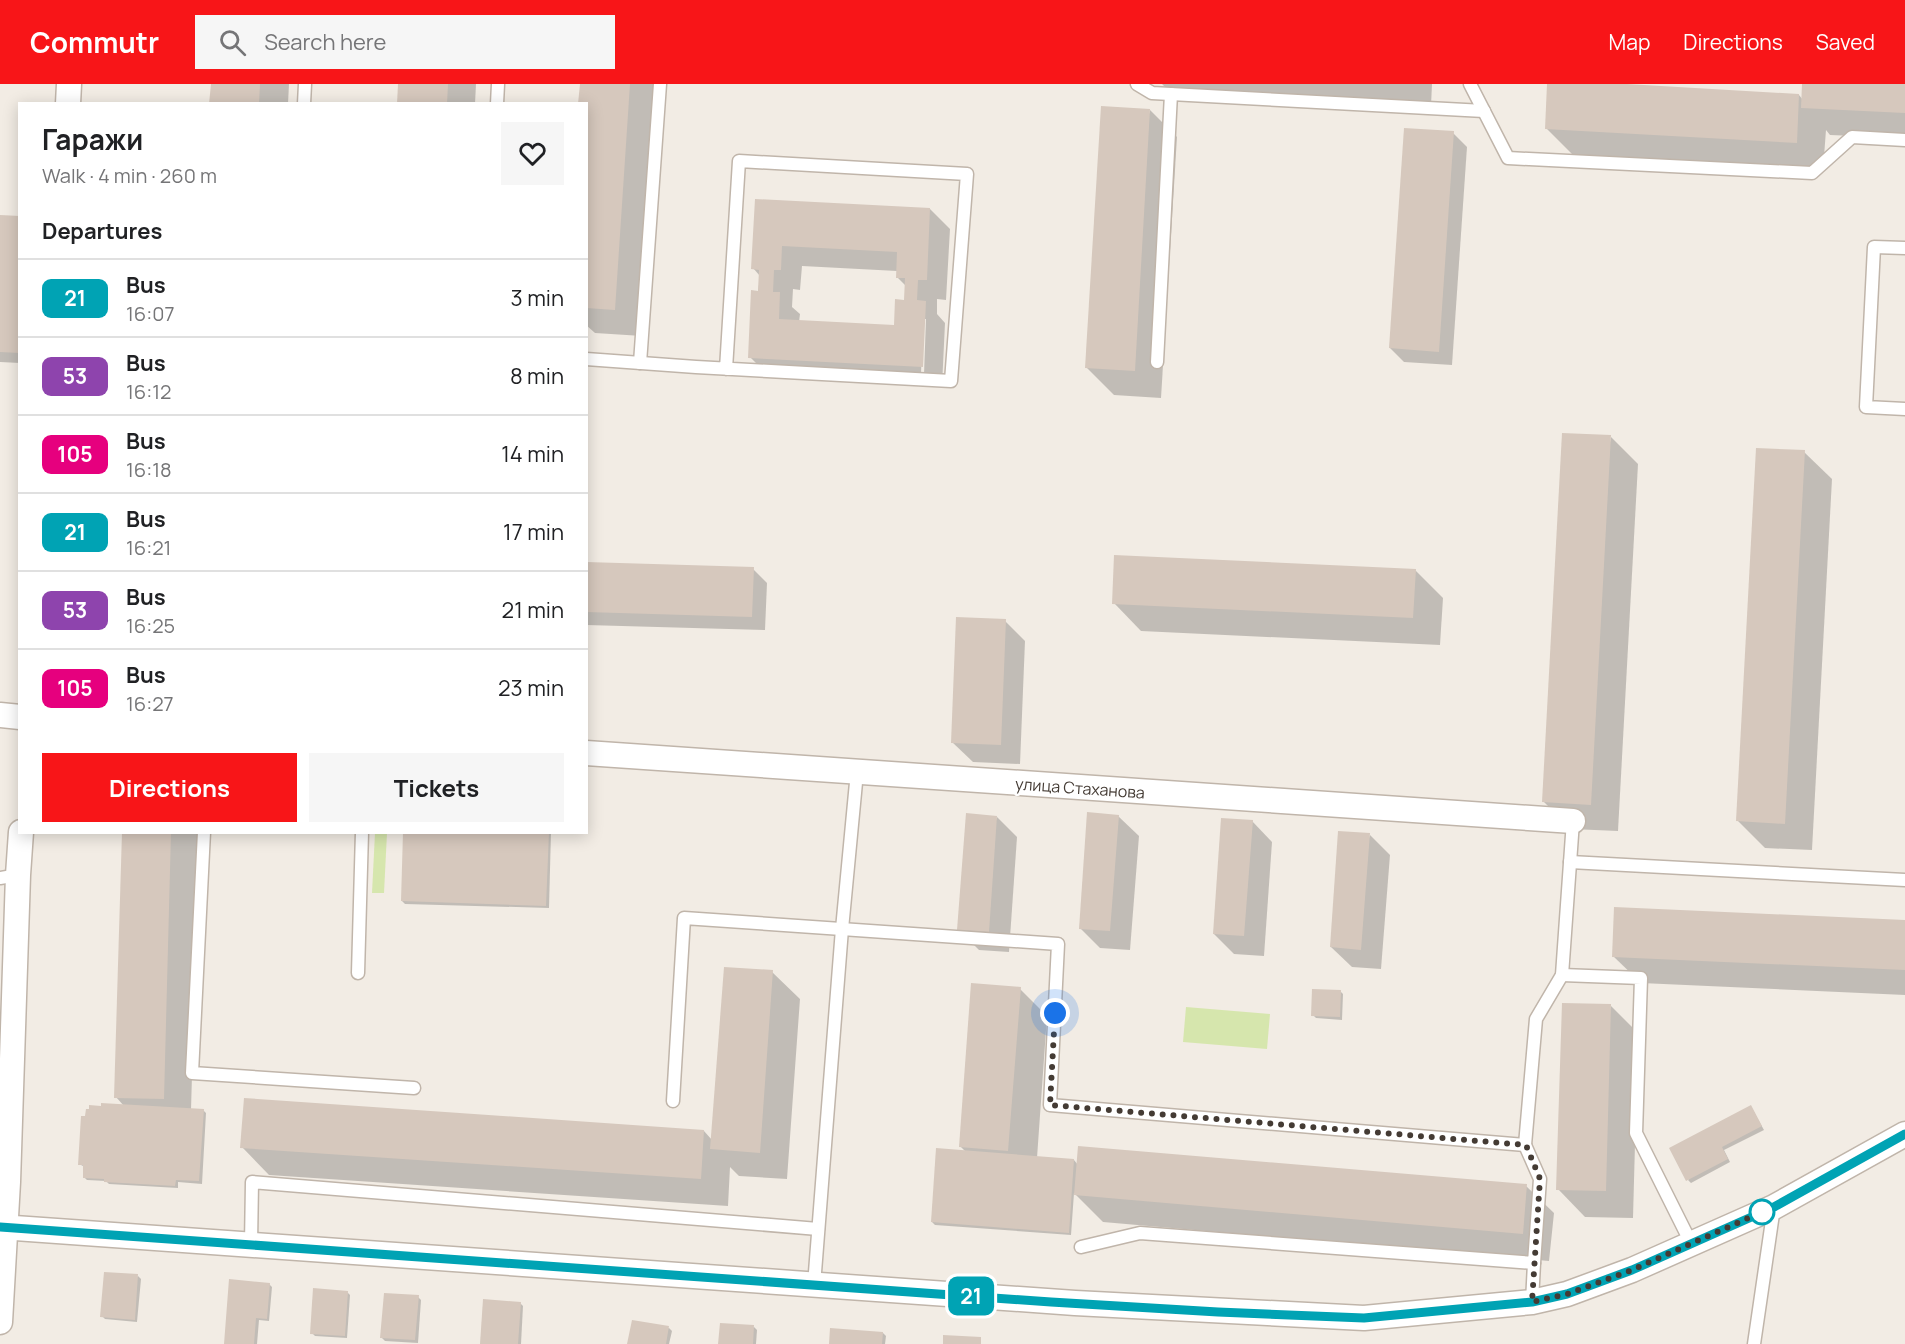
<!DOCTYPE html>
<html lang="en">
<head>
<meta charset="utf-8">
<style>
  body { margin:0; font-family:Manrope,sans-serif; background:#f6f6f6; color:#202124; height:100vh; display:flex; flex-direction:column; font-size:22px; white-space:nowrap }
  * { box-sizing:border-box; margin:0 }
  p { font-size:20px; color:#757577 }
  .icon { flex:none; width:33px; height:33px; fill:none; stroke:currentColor; stroke-width:2; stroke-linecap:round; stroke-linejoin:round }
  .map { position:relative; flex:1; overflow:hidden }
  .panel { position:absolute; left:18px; top:18px; width:570px; height:732px; display:flex; flex-direction:column; background:#fff; border-radius:0px; box-shadow:0 3px 15px #0003 }
  .panel>* { flex:none }
  .badge { padding:0 12px; border-radius:9px; font-size:21px; line-height:39px }
  .you { position:absolute; width:30px; height:30px; margin:-15px; border:4px solid #fff; border-radius:50%; background:#1a73e8; box-shadow:0 0 0 9px #1a73e833 }
  .map>.badge { position:absolute; translate:-50% -50%; box-shadow:0 0 0 3px #fff }
  h2 { padding:0 24px; font-size:22px; line-height:54px }
  .round { display:grid; place-items:center; flex:none; width:63px; height:63px; border-radius:0px; background:#f6f6f6 }
  .headline { display:flex; align-items:center; justify-content:space-between; height:102px; padding:0 24px }
  h1 { font-size:28px; font-weight:700; line-height:45px }
  .cta { display:flex; gap:12px; margin-top:auto; padding:12px 24px }
  .cta a { flex:1; height:69px; border-radius:0px; background:#f81518; color:#fff; font-size:24px; font-weight:700; line-height:69px; text-align:center }
  .cta a+a { background:#f6f6f6; color:#202124 }
  ul { padding:0; list-style:none }
  li { display:flex; align-items:center; gap:18px; height:78px; padding:0 24px; border-top:2px solid #e0e0e0 }
  li div { flex:1 }
  li b { display:block; font-size:22px }
  li em { font-style:normal }
  li .badge { min-width:66px; font-weight:700; text-align:center }
  header { display:flex; align-items:center; gap:36px; box-sizing:border-box; height:84px; padding:0 30px; background:#f81518; color:#fff }
  header strong { font-size:28px }
  nav { display:flex; gap:33px; margin-inline-start:auto; font-size:21px }
  .search { width:420px; height:54px; background:#f6f6f6; display:flex; align-items:center; gap:15px; box-sizing:border-box; padding:0 21px; border-radius:0px; color:#757577; font-size:22px }
  .map>svg:first-child { display:block }
  .green { fill:#d6e6ad }
  .shadow { fill:#0003; fill-rule:evenodd }
  .building { fill:#d6c8bd; fill-rule:evenodd }
  .lines { fill:none; stroke-linecap:round; stroke-linejoin:round }
  .lane-casing { stroke:#c0b5aa; stroke-width:15 }
  .street-casing { stroke:#c0b5aa; stroke-width:27 }
  .lane { stroke:#fff; stroke-width:12 }
  .street { stroke:#fff; stroke-width:24 }
  .line-casing { stroke:#fff; stroke-width:14 }
  .line { stroke:#00a3b4; stroke-width:9 }
  .walk { stroke:#443b34; stroke-width:6; stroke-dasharray:0 10.8 }
  .stop-dot { fill:#fff; stroke:#00a3b4; stroke-width:3 }
  .labels { text-anchor:middle; stroke-width:5; stroke-linejoin:round; paint-order:stroke }
  .street-label { font-size:16px; fill:#443b34; stroke:#fff }
</style>
</head>
<body>
<header>
<strong>Commutr</strong>
<div class="search"><svg class="icon" aria-label="search" viewBox="0 0 24 24"><circle cx="10" cy="10" r="6"/><path d="M15 15l6 6"/></svg>Search here</div>
<nav><a>Map</a><a>Directions</a><a>Saved</a></nav>
</header>
<div class="map">
<svg width="1905" height="1260" viewBox="0 0 1905 1260">
  <rect width="100%" height="100%" fill="#f2ece4"/>
  <g class="green">
    <polygon points="375,749 387,749 384,809 372,809"/>
    <polygon points="1186,923 1270,930 1267,965 1183,958"/>
  </g>
  <g class="shadow">
    <polygon points="212,0 289,0 288,20 211,20"/>
    <polygon points="400,0 476,0 475,20 399,20"/>
    <polygon points="581,0 658,0 642,252 595,249 586,241 586,20"/>
    <polygon points="1162,0 1432,0 1431,22 1166,4"/>
    <polygon points="1549,0 1600,0 1799,11 1803,16 1804,0 1905,0 1905,54 1830,51 1826,46 1823,86 1574,72 1546,44"/>
    <polygon points="1150,26 1177,53 1161,314 1114,311 1087,284"/>
    <polygon points="1453,49 1467,63 1452,281 1404,278 1390,264"/>
    <path d="M 756,116 L 930,125 L 950,145 L 946,216 L 937,215 L 937,230 L 945,239 L 942,302 L 770,293 L 750,273 L 760,192 L 753,184 ZM 802,182 L 897,187 L 897,193 L 907,203 L 906,218 L 896,242 L 799,238 L 800,230 L 792,223 L 793,205 L 800,206 ZM 923,235 L 926,235 L 924,290 L 921,290 Z"/>
    <polygon points="0,133 20,133 20,279 0,278"/>
    <polygon points="1611,353 1638,380 1618,747 1571,745 1543,717"/>
    <polygon points="1804,368 1832,395 1812,766 1765,764 1737,736"/>
    <polygon points="586,480 753,485 767,499 765,546 586,541"/>
    <polygon points="1415,486 1443,514 1440,561 1141,547 1114,519"/>
    <polygon points="1005,537 1025,557 1020,680 973,678 952,658"/>
    <polygon points="1118,732 1139,752 1130,866 1100,864 1080,844"/>
    <polygon points="997,733 1017,753 1009,868 979,866 958,845"/>
    <polygon points="1252,737 1272,758 1264,872 1234,870 1214,850"/>
    <polygon points="123,748 199,748 191,1026 203,1026 206,1029 202,1100 178,1098 178,1104 109,1100 106,1097 87,1096 84,1093 85,1083 79,1080 124,1022 116,1013"/>
    <polygon points="404,748 551,748 549,824 405,820 402,817"/>
    <polygon points="1370,751 1390,771 1381,885 1352,883 1331,863"/>
    <polygon points="1905,838 1905,911 1641,899 1613,872"/>
    <polygon points="772,888 800,915 787,1095 739,1092 730,1083 728,1122 269,1091 242,1063 704,1047 712,1056"/>
    <polygon points="1020,905 1047,932 1037,1074 1074,1076 1078,1081 1526,1102 1554,1129 1549,1177 1103,1138 1074,1109 1071,1151 935,1141 932,1138 966,1068 960,1062"/>
    <polygon points="1340,907 1343,910 1342,936 1316,934 1313,931"/>
    <polygon points="1611,922 1638,949 1633,1134 1585,1133 1558,1105"/>
    <polygon points="1751,1023 1764,1046 1724,1066 1730,1078 1691,1099 1688,1096"/>
    <polygon points="138,1192 141,1195 137,1238 105,1235 102,1232"/>
    <polygon points="269,1200 272,1203 269,1237 259,1236 257,1260 226,1260"/>
    <polygon points="347,1208 350,1211 347,1254 315,1252 312,1249"/>
    <polygon points="418,1213 421,1216 418,1259 385,1257 382,1254"/>
    <polygon points="520,1219 523,1222 521,1260 481,1260"/>
    <polygon points="754,1243 757,1246 756,1260 720,1260"/>
    <polygon points="669,1244 672,1247 669,1260 629,1260"/>
    <polygon points="883,1249 886,1252 885,1260 830,1260"/>
  </g>
  <g class="building">
    <polygon points="211,0 260,0 259,20 209,20"/>
    <polygon points="398,0 448,0 447,20 397,20"/>
    <polygon points="580,0 630,0 615,226 586,224 586,20 578,20"/>
    <polygon points="1547,0 1627,0 1799,10 1797,59 1545,45"/>
    <polygon points="1802,0 1905,0 1905,29 1801,24"/>
    <polygon points="1101,22 1150,25 1135,287 1085,284"/>
    <polygon points="1404,44 1454,47 1439,268 1389,264"/>
    <path d="M 755,115 L 930,124 L 927,196 L 918,196 L 917,216 L 926,217 L 923,283 L 748,274 L 751,206 L 758,207 L 759,186 L 751,185 ZM 782,162 L 897,168 L 896,194 L 905,194 L 904,216 L 895,215 L 894,241 L 779,235 L 780,208 L 773,208 L 774,186 L 781,186 Z"/>
    <polygon points="0,131 20,132 20,269 0,268"/>
    <polygon points="1562,349 1611,351 1591,721 1542,718"/>
    <polygon points="1756,364 1805,366 1785,740 1736,737"/>
    <polygon points="1114,471 1416,485 1413,534 1112,520"/>
    <polygon points="586,478 754,483 752,533 586,528"/>
    <polygon points="956,533 1006,535 1001,661 951,659"/>
    <polygon points="1087,728 1119,731 1110,847 1079,845"/>
    <polygon points="966,729 997,732 989,848 957,846"/>
    <polygon points="1221,734 1253,736 1244,852 1213,850"/>
    <polygon points="1338,747 1370,749 1361,866 1330,863"/>
    <polygon points="122,748 171,748 164,1015 114,1014"/>
    <polygon points="403,748 549,748 546,822 401,817"/>
    <polygon points="1614,823 1905,836 1905,886 1612,873"/>
    <polygon points="724,883 773,886 760,1069 710,1065"/>
    <polygon points="971,899 1021,903 1008,1067 959,1063"/>
    <polygon points="1312,905 1341,906 1340,933 1311,932"/>
    <polygon points="1562,919 1611,920 1606,1107 1556,1106"/>
    <polygon points="244,1014 704,1046 701,1095 240,1064"/>
    <polygon points="101,1019 204,1025 199,1097 176,1096 175,1102 104,1098 104,1095 83,1094 83,1081 78,1081 81,1032 85,1032 86,1025 89,1025 89,1021 101,1022"/>
    <polygon points="1751,1021 1762,1042 1722,1063 1728,1075 1686,1097 1669,1064"/>
    <polygon points="1078,1062 1527,1100 1523,1150 1074,1111"/>
    <polygon points="936,1064 1074,1075 1069,1149 931,1138"/>
    <polygon points="104,1188 138,1190 135,1236 100,1233"/>
    <polygon points="229,1195 270,1199 267,1235 256,1234 254,1260 224,1260"/>
    <polygon points="313,1204 348,1207 345,1252 310,1250"/>
    <polygon points="384,1209 419,1211 415,1256 380,1254"/>
    <polygon points="483,1215 521,1218 518,1260 480,1260"/>
    <polygon points="632,1236 669,1242 666,1260 627,1260"/>
    <polygon points="720,1239 754,1241 753,1260 718,1260"/>
    <polygon points="830,1244 883,1248 882,1260 829,1260"/>
    <polygon points="943,1251 981,1253 981,1260 943,1260"/>
  </g>
  <g class="lines">
    <g class="lane-casing">
      <g id="lane">
        <polyline points="1137,0 1152,9 1484,27"/>
        <polyline points="1470,0 1508,74 1812,89 1852,53 1905,56"/>
        <polyline points="304,20 305,0"/>
        <polyline points="497,20 498,0"/>
        <polyline points="1905,164 1874,163 1866,323 1905,325"/>
        <polyline points="586,275 696,283 951,297 967,90 739,77 726,285"/>
        <polyline points="1157,278 1171,10"/>
        <polyline points="640,279 660,0"/>
        <polyline points="204,748 192,989 414,1004"/>
        <polyline points="1570,778 1905,796"/>
        <polyline points="0,794 18,791"/>
        <polyline points="358,889 362,748"/>
        <polyline points="1562,891 1641,894 1636,1049 1691,1159"/>
        <polyline points="673,1017 684,834 1058,860 1050,1021 1525,1061 1536,935 1562,891 1573,737"/>
        <polyline points="251,1160 252,1098 818,1145"/>
        <polyline points="1081,1163 1140,1149 1534,1179 1540,1095 1525,1061"/>
        <polyline points="814,1201 842,845 857,688"/>
        <polyline points="1532,1218 1534,1179"/>
        <polyline points="1754,1260 1774,1123"/>
      </g>
    </g>
    <g class="street-casing">
      <g id="street">
        <polyline points="68,20 69,0"/>
        <polyline points="0,631 20,633"/>
        <polyline points="586,669 1573,737"/>
        <polyline points="0,1143 1075,1219 1364,1234 1532,1218 1567,1210 1632,1186 1774,1123 1905,1050"/>
        <polyline points="0,1238 8,1098 18,791 21,748"/>
      </g>
    </g>
    <use href="#lane" class="lane"/>
    <use href="#street" class="street"/>
  </g>
  <g class="lines">
    <g class="line-casing">
      <polyline id="line" points="0,1143 1051,1218 1218,1228 1364,1234 1532,1218 1567,1210 1632,1186 1774,1123 1905,1050"/>
    </g>
    <use href="#line" class="line"/>
    <polyline class="walk" points="1055,929 1050,1021 1526,1061 1540,1095 1532,1218 1567,1210 1632,1186 1762,1128"/>
  </g>
  <circle class="stop-dot" cx="1762" cy="1128" r="12"/>
  <g class="labels">
    <g class="street-label">
      <text transform="translate(1080 704) rotate(4)" y="6">улица Стаханова</text>
    </g>
  </g>
</svg>
<div class="you" style="left:1055px;top:929px"></div>
<b class="badge" style="left:971px;top:1212px;background:#00a3b4;color:#fff">21</b>
<section class="panel">
<div class="headline"><div><h1>Гаражи</h1><p>Walk · 4 min · 260 m</p></div><a class="round"><svg class="icon" aria-label="heart" viewBox="0 0 24 24"><path d="M12 20l-8-8c-3-5 5-10 8-4 3-6 11-1 8 4z"/></svg></a></div>
<h2>Departures</h2>
<ul>
<li><span class="badge" style="background:#00a3b4;color:#fff">21</span><div><b>Bus</b><p>16:07</p></div><em>3 min</em></li>
<li><span class="badge" style="background:#8e44ad;color:#fff">53</span><div><b>Bus</b><p>16:12</p></div><em>8 min</em></li>
<li><span class="badge" style="background:#e6007e;color:#fff">105</span><div><b>Bus</b><p>16:18</p></div><em>14 min</em></li>
<li><span class="badge" style="background:#00a3b4;color:#fff">21</span><div><b>Bus</b><p>16:21</p></div><em>17 min</em></li>
<li><span class="badge" style="background:#8e44ad;color:#fff">53</span><div><b>Bus</b><p>16:25</p></div><em>21 min</em></li>
<li><span class="badge" style="background:#e6007e;color:#fff">105</span><div><b>Bus</b><p>16:27</p></div><em>23 min</em></li>
</ul>
<div class="cta"><a>Directions</a><a>Tickets</a></div>
</section>
</div>
</body>
</html>
